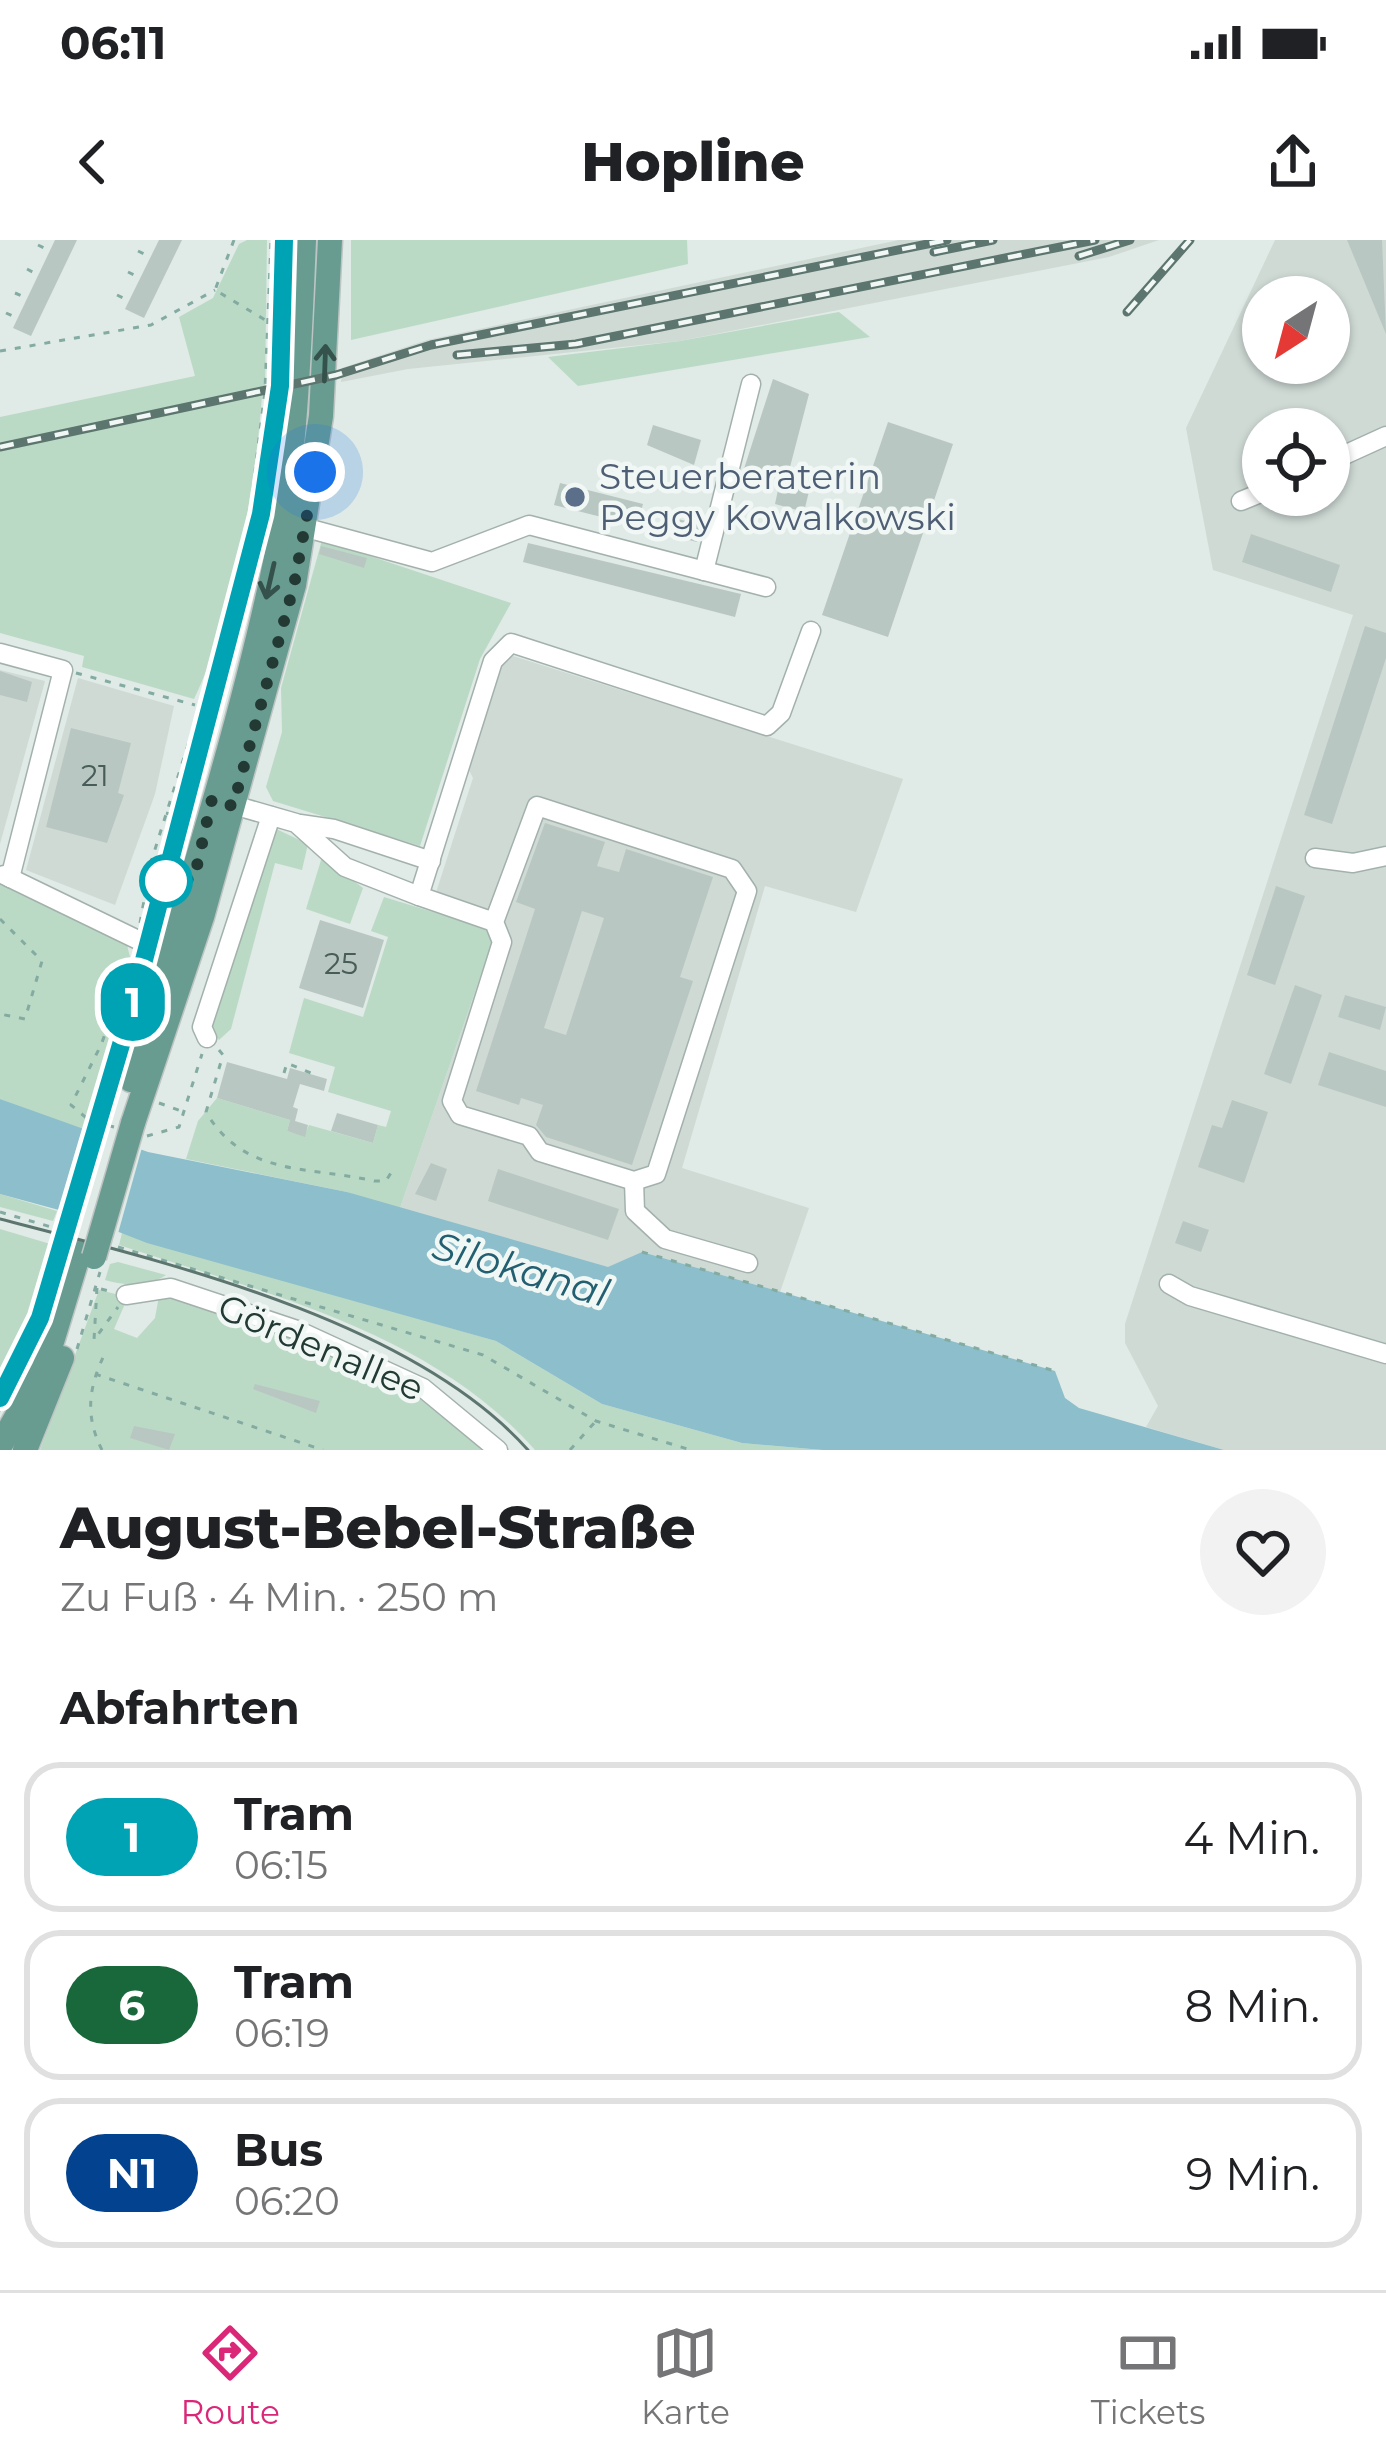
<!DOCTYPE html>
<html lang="de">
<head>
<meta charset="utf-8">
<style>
  body { margin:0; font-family:Montserrat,sans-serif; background:#f2f2f2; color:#202124; height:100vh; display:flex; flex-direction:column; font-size:45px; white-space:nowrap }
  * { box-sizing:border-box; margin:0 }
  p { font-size:39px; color:#757577 }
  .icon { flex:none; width:66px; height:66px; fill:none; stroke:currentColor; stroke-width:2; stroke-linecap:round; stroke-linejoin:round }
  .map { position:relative; height:1210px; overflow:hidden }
  .details { display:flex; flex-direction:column; background:#fff; flex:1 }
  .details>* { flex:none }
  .badge { padding:0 24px; border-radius:39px; font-size:42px; line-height:78px }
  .needle { width:78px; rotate:216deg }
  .buttons { position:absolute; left:1242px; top:36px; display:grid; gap:24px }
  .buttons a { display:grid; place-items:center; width:108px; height:108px; border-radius:50%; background:#fff; box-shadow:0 3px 9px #0004; font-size:60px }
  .you { position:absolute; width:60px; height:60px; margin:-30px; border:9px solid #fff; border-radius:50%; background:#1a73e8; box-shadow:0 0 0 18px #1a73e833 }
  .map>.badge { position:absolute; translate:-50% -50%; box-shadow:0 0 0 6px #fff }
  h2 { padding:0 60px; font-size:45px; line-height:108px }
  .round { display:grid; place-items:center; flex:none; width:126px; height:126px; border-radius:63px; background:#f2f2f2 }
  .headline { display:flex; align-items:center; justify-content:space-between; height:204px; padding:0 60px }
  h1 { font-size:57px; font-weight:800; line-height:90px }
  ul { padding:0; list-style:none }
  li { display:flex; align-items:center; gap:36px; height:150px; margin:0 24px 18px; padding:0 36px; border:6px solid #e0e0e0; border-radius:36px }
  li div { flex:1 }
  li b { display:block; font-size:45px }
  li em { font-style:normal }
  li .badge { min-width:132px; font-weight:700; text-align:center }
  .status { display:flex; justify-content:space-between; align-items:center; height:84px; padding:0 60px; background:#fff; direction:ltr }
  .status svg { height:33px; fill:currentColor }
  header { display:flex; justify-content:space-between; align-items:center; height:156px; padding:0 60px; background:#fff; font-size:54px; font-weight:800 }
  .tab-bar { display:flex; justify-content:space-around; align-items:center; height:168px; border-top:3px solid #e0e0e0; background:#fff; font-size:33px; color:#757577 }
  .tab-bar a { display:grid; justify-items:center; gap:6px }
  .tab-bar .current { color:#db2777 }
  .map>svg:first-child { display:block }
  .built { fill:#cfdad5; fill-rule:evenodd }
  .green { fill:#bbdac5 }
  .water { fill:#8cbecb }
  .pier { fill:#e0eae6 }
  .building { fill:#b9c7c2; fill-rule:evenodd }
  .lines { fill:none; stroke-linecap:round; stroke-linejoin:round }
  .minor-casing { stroke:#a3b1ad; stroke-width:21 }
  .major-casing { stroke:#bdc4c2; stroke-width:27 }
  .path { stroke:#83aba1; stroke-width:3; stroke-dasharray:6 9; stroke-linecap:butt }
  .minor { stroke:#fff; stroke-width:18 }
  .major { stroke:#689c91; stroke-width:24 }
  .tram { stroke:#5d756f; stroke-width:3 }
  .rail-casing { stroke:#5d756f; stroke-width:9 }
  .rail { stroke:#f0f7f4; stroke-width:4.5; stroke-dasharray:14; stroke-linecap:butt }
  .major-bridge-casing { stroke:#bdc4c2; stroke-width:27; stroke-linecap:butt }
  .major-bridge { stroke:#689c91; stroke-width:24 }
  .oneway { stroke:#34524b }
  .line-casing { stroke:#fff; stroke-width:27 }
  .line { stroke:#00a3b4; stroke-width:18 }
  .walk { stroke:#223934; stroke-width:12; stroke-dasharray:0 21.6 }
  .service-dot { fill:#5c6f8a; stroke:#f0f7f4; stroke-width:4.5 }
  .stop-dot { fill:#fff; stroke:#00a3b4; stroke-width:6 }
  .labels { text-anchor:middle; stroke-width:9; stroke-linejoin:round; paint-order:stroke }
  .number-label { font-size:30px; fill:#485c58 }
  .service-label { font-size:36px; fill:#4e5e75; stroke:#f0f7f4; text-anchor:start }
  .street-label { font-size:36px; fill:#223934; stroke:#f0f7f4 }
  .water-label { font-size:39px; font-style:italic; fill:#225f70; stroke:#f0f7f4 }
</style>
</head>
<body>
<div class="status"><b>06:11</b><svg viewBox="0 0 49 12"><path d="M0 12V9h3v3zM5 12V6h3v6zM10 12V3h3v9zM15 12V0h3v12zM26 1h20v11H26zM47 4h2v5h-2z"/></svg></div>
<header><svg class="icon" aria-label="back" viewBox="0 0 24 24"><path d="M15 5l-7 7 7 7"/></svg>Hopline<svg class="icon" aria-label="share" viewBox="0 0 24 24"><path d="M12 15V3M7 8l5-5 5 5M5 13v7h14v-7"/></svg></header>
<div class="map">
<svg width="1386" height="1210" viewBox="0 0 1386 1210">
  <rect width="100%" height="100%" fill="#e0eae6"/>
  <g class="built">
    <polygon points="899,0 1159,0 1109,17 680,101 408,129 341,142 342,128 427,100"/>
    <path d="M 1275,0 L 1386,0 L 1386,1210 L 1224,1210 L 1146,1187 L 1158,1166 L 1125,1103 L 1125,1084 L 1353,375 L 1213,330 L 1186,188 ZM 1263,57 L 1329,57 L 1329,123 L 1263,123 ZM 1263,189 L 1329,189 L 1329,255 L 1263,255 Z"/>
    <polygon points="513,416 903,539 856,672 765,646 682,928 809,968 780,1052 642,1012 608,1028 399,971 492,703 484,688 430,671 473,538 468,528 502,422"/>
    <polygon points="0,430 45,441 0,604"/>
    <polygon points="78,438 174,466 155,554 115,665 26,630"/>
  </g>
  <g class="green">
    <path d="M 247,0 L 267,0 L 265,150 L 148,176 L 262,155 C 256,243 233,380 194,459 L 82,427 L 84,416 L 0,393 L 0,177 L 195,136 L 179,77 L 213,58 L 239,4 Z"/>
    <polygon points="351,0 687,0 688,24 351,100"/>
    <polygon points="839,72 870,97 578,146 548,117 680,101"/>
    <polygon points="322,300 511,363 480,419 420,606 273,561 266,547 282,492 281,448"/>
    <polygon points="272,587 308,604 302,630 275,623 231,789 219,800 208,786 230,731"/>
    <polygon points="322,617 363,648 350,684 306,669"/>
    <polygon points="0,640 127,705 133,729 88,893 0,859"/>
    <polygon points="384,657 485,688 492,703 399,971 347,952 186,919 198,881 217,858 290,880 287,891 304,896 309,885 373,903 378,885 386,887 391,871 328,852 335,827 289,813 304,758 363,777 388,697 371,691"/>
    <polygon points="0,954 57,971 53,981 0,967"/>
    <polygon points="0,989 57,1006 29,1089 0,1148"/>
    <path d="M 122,993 L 496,1101 L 602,1164 L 742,1203 L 823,1210 L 535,1210 C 430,1091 264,1053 119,1005 Z"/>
    <path d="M 118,1022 L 166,1035 C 146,1048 127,1046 105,1040 L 110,1024 Z"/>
    <polygon points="99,1050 128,1057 114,1089 137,1098 155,1078 159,1056 173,1054 294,1094 415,1151 489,1210 40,1210"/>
  </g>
  <polygon class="water" points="0,859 148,912 347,952 608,1027 642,1012 1055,1131 1065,1158 1079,1168 1224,1210 823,1210 742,1203 602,1164 496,1101 147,1003 70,973 0,954"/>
  <polygon class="pier" points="92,888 143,904 117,997 66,978"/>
  <g class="building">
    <polygon points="55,0 77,0 31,96 13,88"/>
    <polygon points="159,0 182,0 144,78 125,69"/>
    <polygon points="1347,0 1382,0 1386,94"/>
    <polygon points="773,139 809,154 789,231 767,225 763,241 742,235"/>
    <polygon points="888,182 953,204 888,397 822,375"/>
    <polygon points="653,185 701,200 694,225 647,205"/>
    <polygon points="799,240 811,243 804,272 775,264 778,250 796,254"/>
    <polygon points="560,243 643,264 637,286 554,265"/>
    <polygon points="662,275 702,285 697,302 657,292"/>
    <polygon points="1251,294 1340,325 1331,352 1242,322"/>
    <polygon points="528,303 741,354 735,377 523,322"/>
    <polygon points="321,306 367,318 364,328 319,314"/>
    <polygon points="1365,386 1386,393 1386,418 1332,584 1304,575"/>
    <polygon points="0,431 32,442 27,462 0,455"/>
    <polygon points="71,488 131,503 118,553 124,555 107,603 46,587"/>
    <path d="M 545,583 L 605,602 L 597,626 L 619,632 L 626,609 L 713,637 L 680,737 L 693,741 L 632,925 L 546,897 L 536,885 L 543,865 L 521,858 L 519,865 L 476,851 L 535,669 L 516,662 ZM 582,671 L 604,678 L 566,795 L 544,788 Z"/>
    <polygon points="1276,646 1305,656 1275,745 1247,735"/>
    <polygon points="320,680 384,700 363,768 299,748"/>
    <polygon points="1295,745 1322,755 1291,844 1264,834"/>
    <polygon points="1345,755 1386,767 1380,790 1338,777"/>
    <polygon points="1329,812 1386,831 1386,867 1318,845"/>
    <polygon points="227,822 287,839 290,828 327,839 324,851 300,844 293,867 298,869 295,881 308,885 305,897 287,891 290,880 217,858"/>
    <polygon points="1232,860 1268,872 1244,943 1198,927 1212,885 1222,888"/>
    <polygon points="337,873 378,885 373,903 331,891"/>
    <polygon points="431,923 447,929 436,961 415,954"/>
    <polygon points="498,929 619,969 608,1000 488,961"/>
    <polygon points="1183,981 1209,990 1201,1012 1175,1003"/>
    <polygon points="255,1144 320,1161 316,1173 253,1149"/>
    <polygon points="134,1186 175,1194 169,1210 130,1198"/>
  </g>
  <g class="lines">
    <g class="minor-casing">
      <g id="minor">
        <polyline points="1329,222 1386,196"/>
        <polyline points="1241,261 1263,252"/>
        <polyline points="292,284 432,322 529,285 766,347"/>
        <polyline points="704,331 751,144"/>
        <polyline points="0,413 63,430 10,638"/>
        <polyline points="223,562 296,583 345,627 419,656 493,421 511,403 767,486 781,473 811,391"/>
        <polyline points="300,584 334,589 431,621"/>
        <polyline points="1315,618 1353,623 1386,616"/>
        <polyline points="4,635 136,699"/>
        <polyline points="419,656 494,682 502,702 452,861 460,875 529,896 540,912 634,941 656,934 747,651 732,629 537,566 494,682"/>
        <polyline points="207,798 202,787 271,576"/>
        <polyline points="634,941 635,971 665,999 748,1023"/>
        <polyline points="1169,1044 1190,1056 1386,1114"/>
        <polyline points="126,1055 171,1048 297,1090 423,1148 498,1210"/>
      </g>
    </g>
    <g class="major-casing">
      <g id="major">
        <path d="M 131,840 C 180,674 235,507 272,337 C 296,227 299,113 304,0"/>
        <polyline points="133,883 202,677 294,345 321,176 330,0"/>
        <polyline points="0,1206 44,1128 79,1013"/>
        <polyline points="25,1210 62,1118"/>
      </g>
    </g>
    <g class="path">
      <polyline points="234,0 215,50 267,81"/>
      <polyline points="38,5 50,11"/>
      <polyline points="138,11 151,17"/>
      <polyline points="27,29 38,35"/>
      <polyline points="128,32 141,38"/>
      <polyline points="15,53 27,58"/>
      <polyline points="117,55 130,61"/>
      <polyline points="6,73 17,78"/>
      <polyline points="0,111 151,85 215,50"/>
      <polyline points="76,433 195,465"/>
      <polyline points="166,573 190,580"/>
      <polyline points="0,679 42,721 25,779 0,774"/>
      <polyline points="140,683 151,622 210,435 249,280 265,150 271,0"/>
      <path d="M 219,810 L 223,815 L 206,872 C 244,937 309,926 374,941 L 386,941 L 392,931"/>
      <polyline points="284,833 287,823 318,836"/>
      <polyline points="159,863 184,872"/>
      <polyline points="114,887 90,881 71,865 101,805 134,716"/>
      <polyline points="147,896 179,887 202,814"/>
      <polyline points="0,972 75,994"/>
      <polyline points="118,1007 483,1115 596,1181 691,1210"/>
      <polyline points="642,1012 1055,1131"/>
      <polyline points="97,1048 94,1100 118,1067"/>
      <polyline points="101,1049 113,1052"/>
      <polyline points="77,1109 100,1032"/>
      <polyline points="95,1134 323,1210"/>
      <path d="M 102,1210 C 84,1174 89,1146 106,1111"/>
      <polyline points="570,1210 595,1182"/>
    </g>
    <use href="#minor" class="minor"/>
    <use href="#major" class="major"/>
    <g class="tram">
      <path d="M 0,979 C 165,1022 412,1080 528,1210"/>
      <polyline points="0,1170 45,1081 66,1009 159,691 267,274 282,183 290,0"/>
    </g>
    <g class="rail-casing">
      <g id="rail">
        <polyline points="934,12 993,0"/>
        <polyline points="1079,16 1130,0"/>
        <polyline points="1127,72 1190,0"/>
        <polyline points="457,115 576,104 1095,0"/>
        <polyline points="0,207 336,135 431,105 947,0"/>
      </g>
    </g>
    <use href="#rail" class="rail"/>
    <g class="major-bridge-casing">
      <polyline id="major-bridge" points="94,1017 133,883"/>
    </g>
    <use href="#major-bridge" class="major-bridge"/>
  </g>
  <defs><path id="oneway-shaft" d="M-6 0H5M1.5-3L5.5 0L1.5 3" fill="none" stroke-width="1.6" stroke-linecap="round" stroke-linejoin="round" transform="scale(3)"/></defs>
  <g class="oneway">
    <use href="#oneway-shaft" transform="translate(325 123) rotate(-88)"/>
    <use href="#oneway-shaft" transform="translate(270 341) rotate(103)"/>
  </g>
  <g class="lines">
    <g class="line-casing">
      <polyline id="line" points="0,1158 40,1078 128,781 261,274 280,146 284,0"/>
    </g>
    <use href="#line" class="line"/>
    <polyline class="walk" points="166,641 194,639 212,559 233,566 294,345 315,232"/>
  </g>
  <circle class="service-dot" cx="575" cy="257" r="12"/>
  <circle class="stop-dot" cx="166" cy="641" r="24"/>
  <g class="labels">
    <g class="number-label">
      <text x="95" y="546">21</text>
      <text x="341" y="734">25</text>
    </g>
    <g class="service-label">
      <text x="599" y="249">Steuerberaterin<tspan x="599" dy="41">Peggy Kowalkowski</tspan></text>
    </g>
    <g class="street-label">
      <text transform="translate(321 1107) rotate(23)" y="13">Gördenallee</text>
    </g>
    <g class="water-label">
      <text transform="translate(521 1029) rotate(16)" y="14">Silokanal</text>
    </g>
  </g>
</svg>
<div class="buttons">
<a><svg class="needle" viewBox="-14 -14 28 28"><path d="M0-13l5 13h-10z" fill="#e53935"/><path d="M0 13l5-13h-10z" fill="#757577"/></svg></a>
<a><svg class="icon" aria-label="locate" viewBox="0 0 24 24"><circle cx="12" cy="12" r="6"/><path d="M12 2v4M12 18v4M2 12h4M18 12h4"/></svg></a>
</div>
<div class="you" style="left:315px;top:232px"></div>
<b class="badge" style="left:133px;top:762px;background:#00a3b4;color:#fff">1</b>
</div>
<section class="details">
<div class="headline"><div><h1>August-Bebel-Straße</h1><p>Zu Fuß · 4 Min. · 250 m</p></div><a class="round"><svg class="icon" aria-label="heart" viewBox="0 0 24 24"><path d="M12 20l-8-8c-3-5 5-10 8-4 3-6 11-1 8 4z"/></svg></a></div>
<h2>Abfahrten</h2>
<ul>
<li><span class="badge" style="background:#00a3b4;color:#fff">1</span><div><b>Tram</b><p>06:15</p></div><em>4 Min.</em></li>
<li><span class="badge" style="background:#18683c;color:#fff">6</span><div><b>Tram</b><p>06:19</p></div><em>8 Min.</em></li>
<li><span class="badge" style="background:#02428e;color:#fff">N1</span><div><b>Bus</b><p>06:20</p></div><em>9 Min.</em></li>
</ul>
</section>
<nav class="tab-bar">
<a class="current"><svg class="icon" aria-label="directions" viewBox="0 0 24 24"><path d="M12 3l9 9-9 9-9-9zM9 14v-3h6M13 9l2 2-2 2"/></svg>Route</a>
<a><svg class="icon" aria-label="map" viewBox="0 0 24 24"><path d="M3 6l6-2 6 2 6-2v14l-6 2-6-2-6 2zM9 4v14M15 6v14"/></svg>Karte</a>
<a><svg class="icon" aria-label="tickets" viewBox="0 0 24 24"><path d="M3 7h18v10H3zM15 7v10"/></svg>Tickets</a>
</nav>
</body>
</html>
